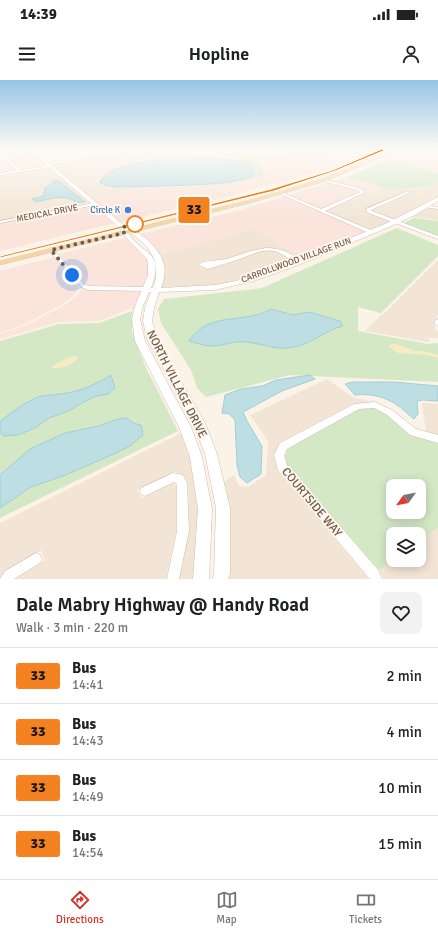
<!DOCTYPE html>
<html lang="en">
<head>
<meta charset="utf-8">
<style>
  body { margin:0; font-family:Signika,sans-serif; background:#f2f2f2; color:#202124; height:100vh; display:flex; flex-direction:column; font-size:15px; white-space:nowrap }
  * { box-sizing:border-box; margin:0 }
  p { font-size:13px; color:#757577 }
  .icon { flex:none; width:22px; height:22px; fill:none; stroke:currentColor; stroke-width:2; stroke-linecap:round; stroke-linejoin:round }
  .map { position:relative; height:499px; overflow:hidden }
  .details { display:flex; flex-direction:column; background:#fff; flex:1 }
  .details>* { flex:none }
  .badge { padding:0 8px; border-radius:3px; font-size:14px; line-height:26px }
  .needle { width:26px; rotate:237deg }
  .tools { position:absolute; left:386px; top:399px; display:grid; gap:8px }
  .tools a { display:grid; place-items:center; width:40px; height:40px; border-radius:8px; background:#fff; box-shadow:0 2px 10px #0003; font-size:20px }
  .you { position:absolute; width:20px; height:20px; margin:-10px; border:3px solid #fff; border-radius:50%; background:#1a73e8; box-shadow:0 0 0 6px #1a73e833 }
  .map>.badge { position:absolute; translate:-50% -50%; box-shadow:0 0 0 2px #fff }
  .round { display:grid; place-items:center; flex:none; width:42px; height:42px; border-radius:8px; background:#f2f2f2 }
  .summary { display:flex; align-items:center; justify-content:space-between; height:68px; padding:0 16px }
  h1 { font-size:19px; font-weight:600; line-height:30px }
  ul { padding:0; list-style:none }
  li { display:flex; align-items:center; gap:12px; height:56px; padding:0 16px; border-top:1px solid #e0e0e0 }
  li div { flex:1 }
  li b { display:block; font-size:15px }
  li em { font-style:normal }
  li .badge { min-width:44px; font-weight:700; text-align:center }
  .status { display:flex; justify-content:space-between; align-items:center; height:28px; padding:0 20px; background:#fff; direction:ltr }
  .status svg { height:11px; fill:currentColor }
  header { display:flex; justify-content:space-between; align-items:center; height:52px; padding:0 16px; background:#fff; font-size:18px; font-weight:600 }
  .tab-bar { display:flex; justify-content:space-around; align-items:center; height:56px; border-top:1px solid #e0e0e0; background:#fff; font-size:11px; color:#757577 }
  .tab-bar a { display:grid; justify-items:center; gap:2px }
  .tab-bar .current { color:#d93025 }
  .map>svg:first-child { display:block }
  .residential { fill:#f2e5d6 }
  .commercial { fill:#fae4db }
  .green { fill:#d4e8c6; fill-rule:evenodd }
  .sand { fill:#f8ebc4 }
  .water { fill:#bddee3; stroke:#a3ced4 }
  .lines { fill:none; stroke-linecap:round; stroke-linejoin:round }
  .street-casing { stroke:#ccbbae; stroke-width:1 }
  .secondary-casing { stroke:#d1bdae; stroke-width:1 }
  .primary-casing { stroke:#d8d1cd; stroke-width:1 }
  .street { fill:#fff; fill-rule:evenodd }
  .secondary { fill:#fff; fill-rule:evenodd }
  .primary { fill:#f5d5a4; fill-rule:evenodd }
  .line { fill:#f58220; stroke:#fff }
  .walk { stroke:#735a4d; stroke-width:4; stroke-dasharray:0 7.2 }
  .shop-dot { fill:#3f7fe0; stroke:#fef7ed; stroke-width:1.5 }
  .stop-dot { fill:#fff; stroke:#f58220; stroke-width:2 }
  .labels { text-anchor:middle; stroke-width:3.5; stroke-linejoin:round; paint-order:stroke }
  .far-shop-label { font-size:9px; fill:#366cbe; stroke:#fef7ed; text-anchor:end }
  .far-street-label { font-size:9px; fill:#735a4d; stroke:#fef7ed }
  .near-street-label { font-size:12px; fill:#735a4d; stroke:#fef7ed }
</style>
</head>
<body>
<div class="status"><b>14:39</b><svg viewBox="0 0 49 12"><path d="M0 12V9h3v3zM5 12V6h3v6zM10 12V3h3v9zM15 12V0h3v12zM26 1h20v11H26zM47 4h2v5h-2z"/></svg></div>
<header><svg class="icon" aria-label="menu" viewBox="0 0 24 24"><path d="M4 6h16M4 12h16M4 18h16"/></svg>Hopline<svg class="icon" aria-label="person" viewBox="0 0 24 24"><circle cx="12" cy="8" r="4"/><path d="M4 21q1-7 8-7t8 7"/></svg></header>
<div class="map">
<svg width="438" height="499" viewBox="0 0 438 499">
  <rect width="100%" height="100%" fill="#fbf3e7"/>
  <g class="residential">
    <polygon points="0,70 29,70 46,85 45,86 21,90"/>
    <polygon points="106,70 342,70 261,86 256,82 257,78 245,80 217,74 145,80 117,88 100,98 95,100 102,106 131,107 105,119 94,121 51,84 95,76 160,71 99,75 114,73"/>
    <polygon points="0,74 17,91 0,93"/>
    <polygon points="48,86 89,122 85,122 58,100 52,104 44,116 33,120 36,122 65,116 73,119 77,123 81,123 0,140 0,95"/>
    <polygon points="438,103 438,117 425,125 394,140 372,132 371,130 411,112 408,111 366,129 368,133 391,142 370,151 325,131 384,108 391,110 406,109 435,105"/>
    <polygon points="428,127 438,129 438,140 411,137 398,142"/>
    <polygon points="254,149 304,178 299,180 283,170 274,168 262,168 224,180 208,180 201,182 199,186 202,188 209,188 265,170 272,170 279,172 295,181 224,204 192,208 160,208 165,195 165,186 160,175"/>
    <polygon points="438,180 438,234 434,242 436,251 438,252 438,258 428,258 430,262 427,262 365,251 381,235 384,234"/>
    <polygon points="327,299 352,317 370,321 354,323 280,362 274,376 277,390 369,499 227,499 223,402 234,395 239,406 248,407 266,395 268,361 250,335"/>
    <polygon points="422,323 438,324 438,355 426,353"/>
    <polygon points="181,353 190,378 198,430 195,499 179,499 189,450 188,402 184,395 175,392 171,393 137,410 142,418 173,402 176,405 176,451 166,499 13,499 45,480 41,470 8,489 0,498 0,443"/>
    <polygon points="438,448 438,499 383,499 379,490 393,480 419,480 419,462"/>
  </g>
  <g class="commercial">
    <polygon points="342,70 356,70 367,73 329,89 222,118 120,142 94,121 105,119 131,107 177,107 238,102 264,96 266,93 261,86"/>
    <polygon points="405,70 438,70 438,93 433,92 432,90 383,81"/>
    <polygon points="348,97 384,108 324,131 365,113 360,109 334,101"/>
    <polygon points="331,102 360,112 321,129 288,115"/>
    <polygon points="285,116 367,152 304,178 254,149 160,175 140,154 237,131"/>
    <polygon points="89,122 91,123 0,142 0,140"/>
    <polygon points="93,125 115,143 0,171 0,143"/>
    <polygon points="126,158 147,179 149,195 144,208 86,205 58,174"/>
    <polygon points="55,177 78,208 75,214 63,224 25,244 0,253 0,191"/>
    <polygon points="81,208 88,210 142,211 134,230 130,229 99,241 59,242 0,259 0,254 27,245 65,225 78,215"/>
  </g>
  <g class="green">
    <path d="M 233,78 C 242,80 255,77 260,80 L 257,82 L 266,93 L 264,96 C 225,107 184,106 143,106 C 167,105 242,108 257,92 L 256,86 Z"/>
    <polygon points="384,81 431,90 432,93 438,93 438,103 435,105 420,107 391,110 348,97"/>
    <polygon points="414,138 438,141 438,156 404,143"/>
    <polygon points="397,148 438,165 438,176 381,233 358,227 358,251 428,264 438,263 438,302 290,295 206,317 197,308 191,290 161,243 158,229 164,219 262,208"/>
    <polygon points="132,231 132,252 146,288 178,351 0,438 0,261 59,244 99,243"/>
    <path d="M 374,328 L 386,334 L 409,354 L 438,363 L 438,448 L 419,462 L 419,454 L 393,454 L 393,480 L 379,490 L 287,385 L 285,376 L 288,368 L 359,329 ZM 393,406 L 419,406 L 419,432 L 393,432 Z"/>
  </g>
  <g class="sand">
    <polygon points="393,264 403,266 414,271 424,271 438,275 438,278 427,275 398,273 389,267 389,265"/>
    <polygon points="74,276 78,277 78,279 68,286 52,289 53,286 65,279"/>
  </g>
  <g class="water">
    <path d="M 209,77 L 246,82 L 254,86 L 255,91 C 254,93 252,95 251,96 C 236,107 139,106 116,107 L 104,105 L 99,102 C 117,77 180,79 209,77 Z"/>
    <path d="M 58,100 L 85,122 L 77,123 C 66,113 50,119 36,122 L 32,119 L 44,116 L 45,108 L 52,104 L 53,101 Z"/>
    <path d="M 271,229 L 293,235 L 309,232 L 340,241 L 343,246 C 326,250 314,262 298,266 C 278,272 266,264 246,262 C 234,260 224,266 213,266 C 204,266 196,263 189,261 C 209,230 244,245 271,229 Z"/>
    <path d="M 111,295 L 115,308 L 108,314 L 93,317 L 68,331 L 49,338 L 35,348 L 18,355 L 3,356 L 0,352 L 0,342 C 8,334 31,318 42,316 C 47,315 54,315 60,314 C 79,312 95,305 111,295 Z"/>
    <polygon points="310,295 315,299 282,311 243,332 247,341 262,366 261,394 247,403 240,397 237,385 235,340 229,334 222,333 225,315 241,309 262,306 276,300"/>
    <path d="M 353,302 L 394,302 L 438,306 L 438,321 L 423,320 L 417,321 L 418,334 L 414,339 C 409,335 405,331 400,327 C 387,317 370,313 355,315 L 345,304 Z"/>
    <polygon points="127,338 133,343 141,345 143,355 130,366 114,374 63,396 31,407 0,428 0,395 30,369 65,353 98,346 118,339"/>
  </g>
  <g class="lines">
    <g class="street-casing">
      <g id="street">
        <polygon points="159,70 160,72 95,77 53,84 46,88 0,95 0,93 17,90 0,74 0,71 21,90 45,86 52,82 95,75"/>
        <polygon points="357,70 362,70 376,74 374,75"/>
        <polygon points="323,99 359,108 364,111 364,113 325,131 373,151 373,153 369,153 271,110 274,109 321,129 360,112 357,110 323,101"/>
        <polygon points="408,111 411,112 371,130 372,131 438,156 438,159 368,133 366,129"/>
        <polygon points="94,123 96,123 96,125 0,143 0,141"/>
        <polygon points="425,125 438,127 438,129 425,127"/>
        <polygon points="51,168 53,169 85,205 90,206 146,207 149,209 146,211 89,210 81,207 49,171 49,169"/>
        <path d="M 266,168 C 280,168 292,173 302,182 L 301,183 C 293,184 283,172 273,171 C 262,169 251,175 240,179 C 230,182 219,186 208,189 L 199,185 L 202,182 L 226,179 L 251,171 Z"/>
        <polygon points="438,239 438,246 435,244 435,241"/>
        <polygon points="375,322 392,330 416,349 438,355 438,363 410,355 386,334 374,328 359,329 287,369 284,375 287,385 378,490 382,499 370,499 278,390 274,375 280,363 354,324"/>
        <polygon points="173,393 183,395 187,403 189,451 179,499 167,499 177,451 177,404 174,402 145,416 141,414 140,411 141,408"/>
        <polygon points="36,473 40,475 42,479 40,483 14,499 0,499 5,491"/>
      </g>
    </g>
    <g class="secondary-casing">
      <path id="secondary" d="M 29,70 L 33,70 L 125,146 C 141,152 161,168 164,186 C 166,193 163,201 161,208 L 215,205 L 236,201 L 263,193 L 385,144 L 438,117 L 438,121 L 415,135 L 389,147 L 296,186 L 254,201 L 215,210 L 159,212 L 154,228 L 152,241 L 157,259 L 205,343 L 217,374 L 230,428 L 230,494 L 228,499 L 212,499 L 214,494 L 216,428 L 205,374 L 193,343 L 147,259 L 143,241 L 145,228 L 151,212 L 149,212 L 143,226 L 140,239 L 145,261 L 191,347 L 202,377 L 212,429 L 209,499 L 193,499 L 198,429 L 190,377 L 179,347 L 135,261 L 132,239 L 135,226 L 148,195 L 148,187 L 147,179 L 122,154 L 120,148 ZM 127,151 C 149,164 163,182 153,208 L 151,208 C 166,169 141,176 127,151 Z"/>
    </g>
    <g class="primary-casing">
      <polygon id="primary" points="394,70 399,70 326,101 254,122 0,185 0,181 250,120 322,99"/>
    </g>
    <use href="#street" class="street"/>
    <use href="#secondary" class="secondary"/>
    <use href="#primary" class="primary"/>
  </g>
  <linearGradient id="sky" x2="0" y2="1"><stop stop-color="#97c5e6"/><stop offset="0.5" stop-color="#fdfaf4"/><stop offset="1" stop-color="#fdfaf4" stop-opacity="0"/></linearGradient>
  <rect width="438" height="140" fill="url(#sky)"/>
  <polygon class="line" points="382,69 385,70 335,91 274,111 0,178 0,176 271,109 333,90"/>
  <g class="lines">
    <polyline class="walk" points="72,195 51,170 124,153 123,147 135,144"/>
  </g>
  <circle class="shop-dot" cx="128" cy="130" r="4"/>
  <circle class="stop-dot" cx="135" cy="144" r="8"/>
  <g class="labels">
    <g class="far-shop-label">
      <text x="120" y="133">Circle K</text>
    </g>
    <g class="far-street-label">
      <text transform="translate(47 133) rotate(-11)" y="3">MEDICAL DRIVE</text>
      <text transform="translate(296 180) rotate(-20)" y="3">CARROLLWOOD VILLAGE RUN</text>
    </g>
    <g class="near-street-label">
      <text transform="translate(177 304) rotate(63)" y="4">NORTH VILLAGE DRIVE</text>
      <text transform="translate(312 422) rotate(50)" y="4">COURTSIDE WAY</text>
    </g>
  </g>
</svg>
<div class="tools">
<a><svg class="needle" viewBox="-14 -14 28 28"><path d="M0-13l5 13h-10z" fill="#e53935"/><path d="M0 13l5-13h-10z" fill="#757577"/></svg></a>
<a><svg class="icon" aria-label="layers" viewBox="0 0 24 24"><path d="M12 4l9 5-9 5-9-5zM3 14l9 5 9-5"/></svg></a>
</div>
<div class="you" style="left:72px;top:195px"></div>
<b class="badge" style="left:194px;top:130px;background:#f58220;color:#111">33</b>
</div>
<section class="details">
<div class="summary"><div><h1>Dale Mabry Highway @ Handy Road</h1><p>Walk · 3 min · 220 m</p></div><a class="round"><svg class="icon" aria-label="heart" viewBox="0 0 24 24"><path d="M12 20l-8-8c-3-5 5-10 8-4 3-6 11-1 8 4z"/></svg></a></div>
<ul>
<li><span class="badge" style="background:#f58220;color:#111">33</span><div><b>Bus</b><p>14:41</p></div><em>2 min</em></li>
<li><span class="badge" style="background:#f58220;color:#111">33</span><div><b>Bus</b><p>14:43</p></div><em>4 min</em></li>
<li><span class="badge" style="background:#f58220;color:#111">33</span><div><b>Bus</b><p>14:49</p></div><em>10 min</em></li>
<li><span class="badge" style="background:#f58220;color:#111">33</span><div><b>Bus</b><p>14:54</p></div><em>15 min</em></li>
</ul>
</section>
<nav class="tab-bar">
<a class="current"><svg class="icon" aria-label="directions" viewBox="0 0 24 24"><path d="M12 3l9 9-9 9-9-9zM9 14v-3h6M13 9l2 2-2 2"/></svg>Directions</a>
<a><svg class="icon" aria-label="map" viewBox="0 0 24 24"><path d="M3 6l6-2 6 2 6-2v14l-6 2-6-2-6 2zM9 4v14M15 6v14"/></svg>Map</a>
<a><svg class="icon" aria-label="tickets" viewBox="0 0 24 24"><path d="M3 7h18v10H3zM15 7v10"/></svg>Tickets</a>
</nav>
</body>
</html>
